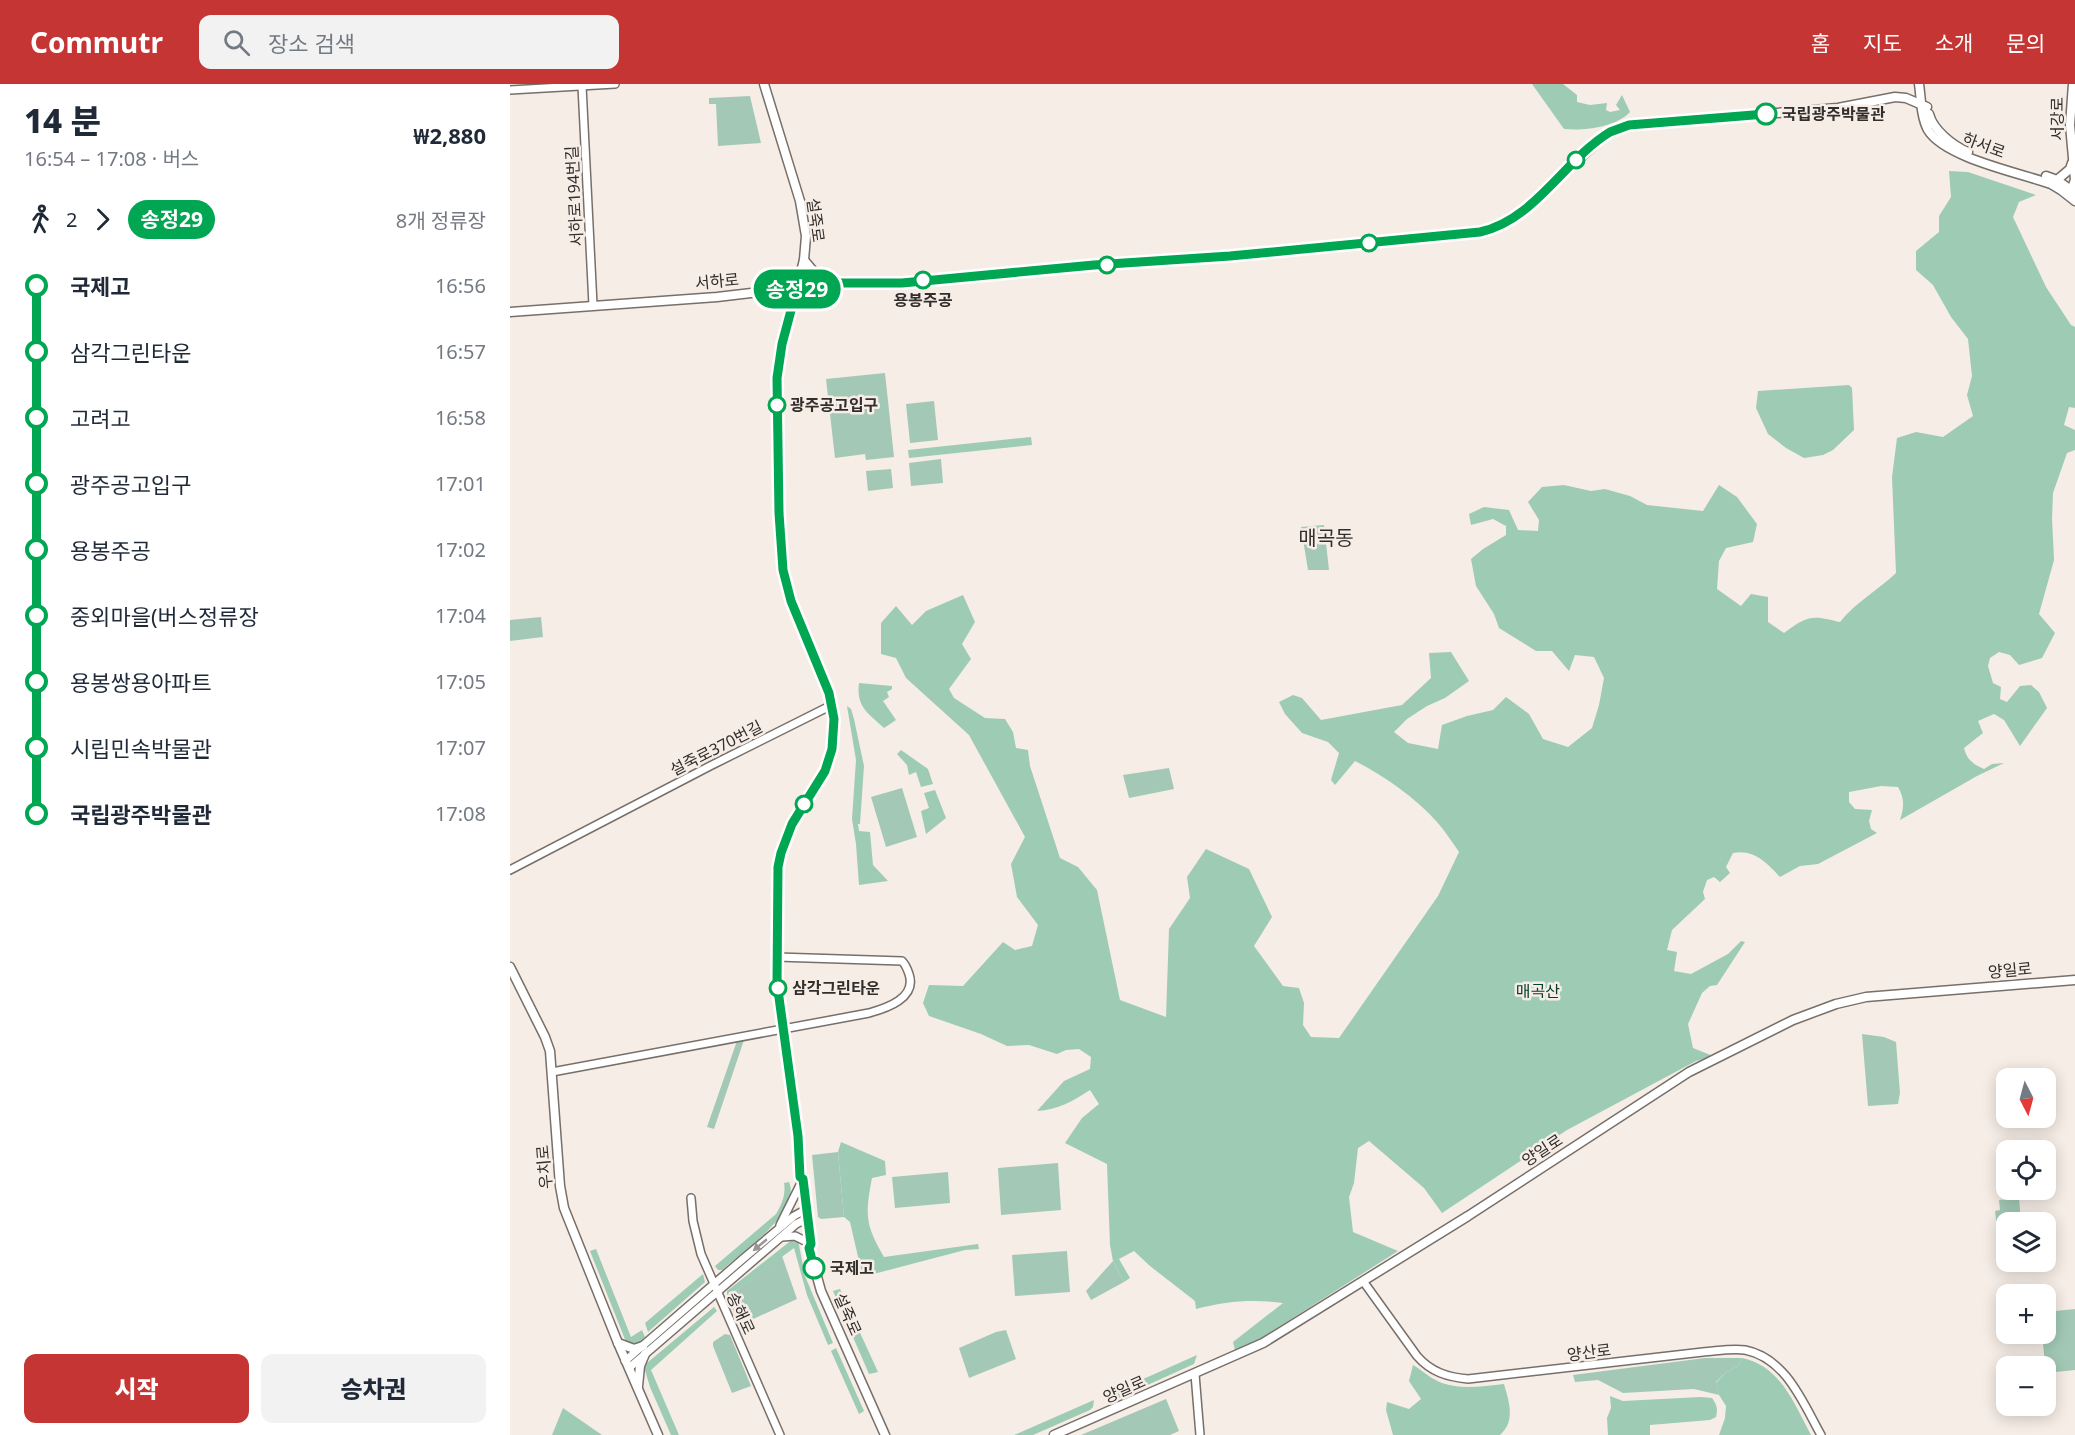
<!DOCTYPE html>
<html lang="ko">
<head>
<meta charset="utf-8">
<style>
  body { margin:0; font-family:"Noto Sans","Noto Sans KR",sans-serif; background:#f2f2f3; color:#1f2937; height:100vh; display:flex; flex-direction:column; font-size:22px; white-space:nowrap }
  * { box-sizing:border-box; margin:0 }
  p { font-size:20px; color:#747a83 }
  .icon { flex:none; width:33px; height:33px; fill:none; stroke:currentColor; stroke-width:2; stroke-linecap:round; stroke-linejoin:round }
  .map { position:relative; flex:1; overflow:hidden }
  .details { display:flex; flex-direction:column; background:#fff; width:510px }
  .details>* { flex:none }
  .badge { padding:0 12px; border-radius:20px; font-size:21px; line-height:39px }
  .needle { width:39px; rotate:174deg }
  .tools { position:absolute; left:1486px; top:984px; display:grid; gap:12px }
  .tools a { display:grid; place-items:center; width:60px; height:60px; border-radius:12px; background:#fff; box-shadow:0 3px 15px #0003; font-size:30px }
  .map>.badge { position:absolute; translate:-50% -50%; box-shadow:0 0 0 3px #fff }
  .legs { display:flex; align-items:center; gap:9px; height:66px; padding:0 24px; font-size:20px }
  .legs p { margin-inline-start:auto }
  .headline { display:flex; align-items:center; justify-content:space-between; height:102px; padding:0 24px }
  h1 { font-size:33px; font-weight:800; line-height:45px }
  .cta { display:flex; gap:12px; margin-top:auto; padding:12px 24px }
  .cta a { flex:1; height:69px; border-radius:12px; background:#c43534; color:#fff; font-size:24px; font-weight:800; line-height:69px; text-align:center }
  .cta a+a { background:#f2f2f3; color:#1f2937 }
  ul { padding:0 24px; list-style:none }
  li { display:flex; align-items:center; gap:21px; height:66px; font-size:22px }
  li i { display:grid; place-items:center; width:9px; height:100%; margin:0 8px; background:currentColor }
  li i::after { content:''; width:15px; height:15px; margin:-8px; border:4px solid; border-radius:50%; background:#fff }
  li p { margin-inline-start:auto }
  li:first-child i { background:linear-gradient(#0000 50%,currentColor 0) }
  li:last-child i { background:linear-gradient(currentColor 50%,#0000 0) }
  header { display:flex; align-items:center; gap:36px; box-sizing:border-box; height:84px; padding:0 30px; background:#c43534; color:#fff }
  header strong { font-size:28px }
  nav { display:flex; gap:33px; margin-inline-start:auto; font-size:21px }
  .search { width:420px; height:54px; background:#f2f2f3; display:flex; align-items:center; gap:15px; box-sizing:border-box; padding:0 21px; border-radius:12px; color:#747a83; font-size:22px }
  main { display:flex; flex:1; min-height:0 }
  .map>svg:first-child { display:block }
  .green { fill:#a3c9b6 }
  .forest { fill:#9ecbb4 }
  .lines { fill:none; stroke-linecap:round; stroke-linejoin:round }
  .minor-casing { stroke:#776f69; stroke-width:10 }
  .major-casing { stroke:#776f69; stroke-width:11 }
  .minor { stroke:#fff; stroke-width:7 }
  .major { stroke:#fff; stroke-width:8 }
  .oneway { fill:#989696 }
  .line-1-casing { stroke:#fff; stroke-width:14 }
  .line-1 { stroke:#00a651; stroke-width:9 }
  .stop-1-dot { fill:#fff; stroke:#00a651; stroke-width:3 }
  .labels { text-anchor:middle; stroke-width:5; stroke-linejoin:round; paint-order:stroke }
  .stop-label { font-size:16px; font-weight:bold; fill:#322e2c; stroke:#f6ede6; text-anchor:start }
  .street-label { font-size:16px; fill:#322e2c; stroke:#f6ede6 }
  .park-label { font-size:16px; fill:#03412b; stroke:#f6ede6 }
  .quarter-label { font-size:20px; fill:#322e2c; stroke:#f6ede6 }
</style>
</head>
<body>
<header>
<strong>Commutr</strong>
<div class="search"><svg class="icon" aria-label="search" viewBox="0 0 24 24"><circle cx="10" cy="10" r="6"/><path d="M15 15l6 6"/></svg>장소 검색</div>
<nav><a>홈</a><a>지도</a><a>소개</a><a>문의</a></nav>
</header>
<main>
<section class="details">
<div class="headline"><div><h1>14 분</h1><p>16:54 – 17:08 · 버스</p></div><b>₩2,880</b></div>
<div class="legs"><svg class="icon" aria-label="walk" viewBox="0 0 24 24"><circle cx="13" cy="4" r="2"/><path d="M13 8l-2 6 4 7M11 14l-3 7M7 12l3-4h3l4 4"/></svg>2<svg class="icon" aria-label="forward" viewBox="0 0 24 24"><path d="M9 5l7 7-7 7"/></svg><b class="badge" style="background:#00a651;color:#fff">송정29</b><p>8개 정류장</p></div>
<ul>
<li><i style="color:#00a651"></i><b>국제고</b><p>16:56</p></li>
<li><i style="color:#00a651"></i><span>삼각그린타운</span><p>16:57</p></li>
<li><i style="color:#00a651"></i><span>고려고</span><p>16:58</p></li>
<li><i style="color:#00a651"></i><span>광주공고입구</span><p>17:01</p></li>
<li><i style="color:#00a651"></i><span>용봉주공</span><p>17:02</p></li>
<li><i style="color:#00a651"></i><span>중외마을(버스정류장</span><p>17:04</p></li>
<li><i style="color:#00a651"></i><span>용봉쌍용아파트</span><p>17:05</p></li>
<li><i style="color:#00a651"></i><span>시립민속박물관</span><p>17:07</p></li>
<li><i style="color:#00a651"></i><b>국립광주박물관</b><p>17:08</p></li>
</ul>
<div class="cta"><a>시작</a><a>승차권</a></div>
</section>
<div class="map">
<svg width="1565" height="1351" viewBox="0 0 1565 1351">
  <rect width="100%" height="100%" fill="#f6ede6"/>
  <g class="green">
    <polygon points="240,12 251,59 208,62 206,20 199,20 199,14"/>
    <polygon points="375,289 384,373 356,376 355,370 325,374 316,295"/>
    <polygon points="424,317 428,356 400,359 396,320"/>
    <polygon points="431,375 433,399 401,402 399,379"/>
    <polygon points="381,385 383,404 358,407 356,387"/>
    <polygon points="814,441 819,486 798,486 791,443"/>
    <polygon points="31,533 33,553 0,557 0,536"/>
    <polygon points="659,684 664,705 619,714 613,691"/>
    <polygon points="392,704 407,753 376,763 361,713"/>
    <polygon points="1352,950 1374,953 1386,958 1390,1009 1388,1020 1358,1022"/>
    <polygon points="229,951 235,953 204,1045 197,1043"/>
    <polygon points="328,1068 334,1133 311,1135 308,1133 302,1071"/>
    <polygon points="548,1079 551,1126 491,1131 488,1084"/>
    <polygon points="438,1088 440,1119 385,1124 382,1093"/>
    <polygon points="1509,1114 1511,1138 1497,1138 1497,1150 1488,1151 1485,1127 1490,1126 1489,1116"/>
    <polygon points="557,1167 560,1208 505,1212 502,1171"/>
    <polygon points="272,1172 287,1215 230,1241 217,1213"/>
    <polygon points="603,1177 614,1198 581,1216 576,1207"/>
    <polygon points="1565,1225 1565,1286 1536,1289 1532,1250 1536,1250 1536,1228"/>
    <polygon points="496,1246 506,1275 459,1294 449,1264 486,1248"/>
    <polygon points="215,1250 220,1251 241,1302 222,1309 203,1262 203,1258"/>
    <polygon points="1195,1274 1232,1274 1229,1281 1215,1289 1206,1298 1209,1311 1184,1305 1113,1309 1088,1296 1065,1298 1063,1291"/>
    <polygon points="656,1315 669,1347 660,1351 571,1351"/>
  </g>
  <g class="forest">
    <path d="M 1022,0 L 1053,0 L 1067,11 L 1067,18 L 1080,21 L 1097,19 L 1096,26 L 1100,28 L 1110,26 L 1106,21 L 1112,11 L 1120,28 C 1106,43 1075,47 1054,45 Z"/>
    <path d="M 1439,87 L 1458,88 L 1526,111 L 1509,118 L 1503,133 L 1536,203 L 1561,241 L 1565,243 L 1565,324 L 1559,323 L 1554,341 L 1565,346 L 1565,366 L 1557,369 L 1543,409 L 1542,434 L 1544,476 L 1529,530 L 1545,549 L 1532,574 L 1509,581 L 1500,571 L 1489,568 L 1480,574 L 1478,582 L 1483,599 L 1491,603 L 1490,615 L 1497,618 L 1510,602 L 1521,601 L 1529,608 L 1537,624 L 1510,662 L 1494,636 L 1484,630 L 1468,637 L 1473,649 L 1454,664 C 1457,676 1463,680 1474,685 L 1482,680 L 1494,679 L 1467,692 L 1390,736 C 1394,724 1395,715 1388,703 L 1371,702 L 1339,708 L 1339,718 L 1345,725 L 1362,726 L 1359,737 L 1361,745 L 1367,749 L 1308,780 L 1290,782 L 1270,793 C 1257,779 1244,765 1223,769 L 1216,783 L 1220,789 L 1210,798 L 1204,793 L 1197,796 L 1193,808 L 1195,815 L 1162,846 L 1157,866 L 1167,868 L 1164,887 L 1181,890 L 1218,870 L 1231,857 L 1235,858 L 1207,901 L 1200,902 L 1192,909 L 1178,940 L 1183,964 L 1203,972 L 1186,977 L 1057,1046 L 932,1129 L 914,1104 L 859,1057 L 848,1064 L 844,1099 L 839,1113 L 843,1148 L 888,1167 L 750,1255 L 725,1266 L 723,1258 L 773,1219 C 741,1215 718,1217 686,1225 L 685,1217 L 640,1182 L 624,1167 L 609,1175 L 620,1194 L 614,1198 L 603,1177 L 600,1161 L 597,1080 L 555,1059 L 572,1034 L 589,1020 L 580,1006 C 563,1017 548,1026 527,1027 L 554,997 L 580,985 L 581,973 L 569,965 L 556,966 L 547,970 L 519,961 L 497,962 L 471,950 L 419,932 L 413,919 L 419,901 L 453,902 L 493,858 L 505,866 L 522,862 L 528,841 L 507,813 L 501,780 L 515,753 L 459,651 L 396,594 L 386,574 L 371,570 L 371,539 L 386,522 L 402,541 L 416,527 L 453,511 L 465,538 L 452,560 L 461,575 L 439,605 L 444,614 L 475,634 L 495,635 L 503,648 L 506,664 L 518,666 L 520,682 L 550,774 L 568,783 L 587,806 L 610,916 L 656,933 L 659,845 L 680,814 L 677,793 L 696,765 L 739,785 L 762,833 L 744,862 L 773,902 L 789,904 L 794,919 L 793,941 L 801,953 L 829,954 L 928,812 L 949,768 C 942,758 935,747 927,738 C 905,713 874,692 845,677 L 825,701 L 821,696 L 829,669 L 818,658 L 792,649 L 775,630 L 769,618 L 783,611 L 792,614 L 811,636 L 892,621 L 921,594 L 919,569 L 941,568 L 959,597 L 935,614 L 917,622 L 897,635 L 884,648 L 898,659 L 928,665 L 932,641 L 957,632 L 983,626 L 996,613 L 1019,630 L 1033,655 L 1058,663 L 1082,644 L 1089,621 L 1094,594 L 1084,573 L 1065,571 L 1059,587 L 1042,567 L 1026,567 L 989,544 L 984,530 L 966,502 L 961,475 L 973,465 L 996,451 L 996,442 L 983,435 L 961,441 L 959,430 L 974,423 L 999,426 L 1008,446 L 1028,447 L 1029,436 L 1018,418 L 1032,403 L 1054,401 L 1081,407 L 1095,405 L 1120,412 L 1137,421 L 1193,427 L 1209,401 L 1227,413 L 1247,440 L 1243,458 L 1216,464 L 1209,477 L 1207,505 L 1231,522 L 1241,510 L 1258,513 L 1258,538 L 1274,549 C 1298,531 1302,531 1330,538 C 1346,518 1368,506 1386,489 L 1382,393 L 1387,354 L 1406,348 L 1433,353 L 1463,332 L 1457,311 L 1462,292 L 1458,255 L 1441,233 L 1423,201 L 1406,186 L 1406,167 L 1429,148 L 1429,132 L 1441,113 Z"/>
    <polygon points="1339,301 1342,304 1344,346 1323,366 1313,371 1294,374 1276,364 1258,350 1246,324 1248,307"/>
    <polygon points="521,353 522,361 399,374 398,366"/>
    <path d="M 349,599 L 382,602 L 382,605 L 377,608 L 379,613 L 373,617 L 386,636 L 374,644 C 358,629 346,623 349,599 Z"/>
    <polygon points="337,622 341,625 344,635 354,682 350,740 348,740 349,747 360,748 363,781 378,797 349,801 346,760 342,735 346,676"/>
    <polygon points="391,666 418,685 423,700 411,703 406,688 399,691 397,681 387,670"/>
    <polygon points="425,706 436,734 416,750 411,727 419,724 414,709"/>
    <path d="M 331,1058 L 375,1077 L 376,1091 L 362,1094 C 355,1130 355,1141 374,1173 L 468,1160 L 469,1165 L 455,1166 L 356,1192 L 352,1190 L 340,1138 L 334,1133 L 328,1068 Z"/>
    <path d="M 279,1098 C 292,1128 231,1169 212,1186 L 208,1186 L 205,1182 L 266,1130 C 272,1120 276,1110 274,1099 Z"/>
    <polygon points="283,1155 288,1156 295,1192 323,1259 318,1261 297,1211 284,1164 217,1213 217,1207"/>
    <path d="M 86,1165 L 121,1253 L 132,1246 L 135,1253 C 129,1259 125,1262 116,1258 L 80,1167 Z"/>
    <polygon points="193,1190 195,1198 138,1248 135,1239"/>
    <polygon points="330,1205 368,1288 359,1290 323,1207"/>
    <polygon points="204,1223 207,1227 141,1286 169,1351 161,1351 140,1303 134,1283 137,1279"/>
    <polygon points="326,1264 354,1327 349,1330 321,1267"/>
    <polygon points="687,1271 684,1280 600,1318 593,1313"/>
    <path d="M 1232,1274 C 1271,1282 1284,1320 1301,1351 L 1209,1351 L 1215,1334 L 1216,1322 L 1209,1311 L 1206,1299 L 1215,1289 L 1229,1281 Z"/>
    <path d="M 903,1281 C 913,1287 921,1295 932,1299 C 951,1306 974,1302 994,1300 C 999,1318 1006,1337 990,1351 L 883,1351 L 876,1326 L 877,1318 L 899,1325 L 911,1315 L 899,1297 Z"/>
    <path d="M 1100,1312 L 1113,1317 L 1191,1313 L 1202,1314 C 1207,1321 1208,1325 1206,1333 L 1200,1336 L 1140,1341 L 1140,1351 L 1098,1351 L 1097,1334 L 1101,1324 Z"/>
    <polygon points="584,1316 583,1323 580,1326 523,1351 504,1351"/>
    <polygon points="53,1324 92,1351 42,1351"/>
  </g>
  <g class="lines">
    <g class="minor-casing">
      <g id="minor">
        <polyline points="72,2 83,221"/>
        <polyline points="0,6 105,0"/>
        <polyline points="0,786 200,682 322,621"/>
        <path d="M 42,988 L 359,929 C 377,924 407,914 399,890 C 397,884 396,881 392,877 L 267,873"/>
        <polyline points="181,1114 183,1137 191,1170 270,1351"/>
        <polyline points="270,1141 293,1095"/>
        <polyline points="272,1153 285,1152 301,1160"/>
        <path d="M 853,1197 L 907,1272 C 921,1288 937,1293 958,1295 L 1193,1268 C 1207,1267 1222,1264 1235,1266 C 1276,1274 1293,1319 1311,1351"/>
        <polyline points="115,1277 234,1174 284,1132 297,1125"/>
        <polyline points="119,1284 286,1140 298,1134"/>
        <polyline points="685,1290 690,1351"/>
      </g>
    </g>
    <g class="major-casing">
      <g id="major">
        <polyline points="254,0 290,117 296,152 294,176 272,260 267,295 269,429 273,486 281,517 319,609 324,635 322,665 315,687 282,740 271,769 268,783 267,899 288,1052 290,1093 293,1095 301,1160 299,1164 311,1207 375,1351"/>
        <path d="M 1409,0 C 1411,14 1411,33 1418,46 C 1435,74 1510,89 1541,100 L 1551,106 L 1565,117"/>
        <path d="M 1419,30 C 1423,46 1443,62 1458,68"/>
        <polyline points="1536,92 1547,96 1565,109"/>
        <polyline points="1547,96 1560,85 1562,79"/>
        <polyline points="1560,109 1565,96 1560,41 1563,0"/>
        <polyline points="294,176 305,189 325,198"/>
        <polyline points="0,228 207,213 328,199 392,199 584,181 720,172 970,148 986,143 1006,133 1094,52 1119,41 1328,24 1385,13 1396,14 1417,23"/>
        <polyline points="0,883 35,953 40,967 50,1102 54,1124 108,1259 148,1351"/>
        <polyline points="108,1259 124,1265 133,1262"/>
        <polyline points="128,1302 130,1282 135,1270"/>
        <polyline points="544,1351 753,1259 958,1132 1179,988 1283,936 1326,920 1356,913 1565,896"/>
      </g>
    </g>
    <use href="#minor" class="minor"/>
    <use href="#major" class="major"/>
  </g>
  <defs><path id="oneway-solid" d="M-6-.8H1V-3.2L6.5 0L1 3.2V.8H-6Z" transform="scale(1.5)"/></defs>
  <use class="oneway" href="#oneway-solid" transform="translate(250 1161) rotate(140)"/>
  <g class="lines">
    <g class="line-1-casing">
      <path id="line-1" d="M 304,1184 L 299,1164 L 301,1160 L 293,1095 L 290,1093 L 288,1052 L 267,899 L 268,783 L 271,769 L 282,740 L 315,687 L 322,665 L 324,635 L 319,609 L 281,517 L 273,486 L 269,429 L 267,294 L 272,260 L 287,204 L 328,199 L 392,199 L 584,181 L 720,172 L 970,148 C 1025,136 1054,76 1100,48 L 1119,41 L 1256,30"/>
    </g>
    <use href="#line-1" class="line-1"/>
  </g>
  <g class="stop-1-dot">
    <circle cx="1256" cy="30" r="10"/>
    <circle cx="1066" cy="76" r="8"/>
    <circle cx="859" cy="159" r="8"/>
    <circle cx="597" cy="181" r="8"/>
    <circle cx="413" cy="196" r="8"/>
    <circle cx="267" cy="321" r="8"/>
    <circle cx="294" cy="720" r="8"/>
    <circle cx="268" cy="904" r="8"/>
    <circle cx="304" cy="1184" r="10"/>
  </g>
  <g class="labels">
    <g class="stop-label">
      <text x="1272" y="36">국립광주박물관</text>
      <text x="413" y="222" text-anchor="middle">용봉주공</text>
      <text x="280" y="327">광주공고입구</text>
      <text x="282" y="910">삼각그린타운</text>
      <text x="320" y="1190">국제고</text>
    </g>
    <g class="street-label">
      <text transform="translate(1547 35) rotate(-90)" y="6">서강로</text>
      <text transform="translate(1474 61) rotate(20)" y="6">하서로</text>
      <text transform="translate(64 112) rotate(-93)" y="6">서하로194번길</text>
      <text transform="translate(306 136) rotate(82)" y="6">설죽로</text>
      <text transform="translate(207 197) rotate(-5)" y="6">서하로</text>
      <text transform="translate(206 664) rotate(-27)" y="6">설죽로370번길</text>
      <text transform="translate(1500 886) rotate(-5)" y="6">양일로</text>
      <text transform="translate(1032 1066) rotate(-33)" y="6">양일로</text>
      <text transform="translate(34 1083) rotate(-95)" y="6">우치로</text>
      <text transform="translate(231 1229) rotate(65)" y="6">송해로</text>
      <text transform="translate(338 1230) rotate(66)" y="6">설죽로</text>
      <text transform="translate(1079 1268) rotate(-7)" y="6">양산로</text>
      <text transform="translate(614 1305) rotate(-24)" y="6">양일로</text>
    </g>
    <g class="park-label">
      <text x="1028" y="913">매곡산</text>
    </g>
    <g class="quarter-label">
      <text x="816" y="461">매곡동</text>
    </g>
  </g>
</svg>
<div class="tools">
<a><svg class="needle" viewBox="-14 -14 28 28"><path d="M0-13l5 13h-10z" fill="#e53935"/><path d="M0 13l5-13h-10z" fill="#747a83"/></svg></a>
<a><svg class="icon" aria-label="locate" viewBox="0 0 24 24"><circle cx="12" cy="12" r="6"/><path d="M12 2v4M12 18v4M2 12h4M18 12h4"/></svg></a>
<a><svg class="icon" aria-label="layers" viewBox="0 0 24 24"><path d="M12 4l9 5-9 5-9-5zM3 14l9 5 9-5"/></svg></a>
<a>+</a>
<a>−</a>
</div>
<b class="badge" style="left:287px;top:205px;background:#00a651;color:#fff">송정29</b>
</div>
</main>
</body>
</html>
